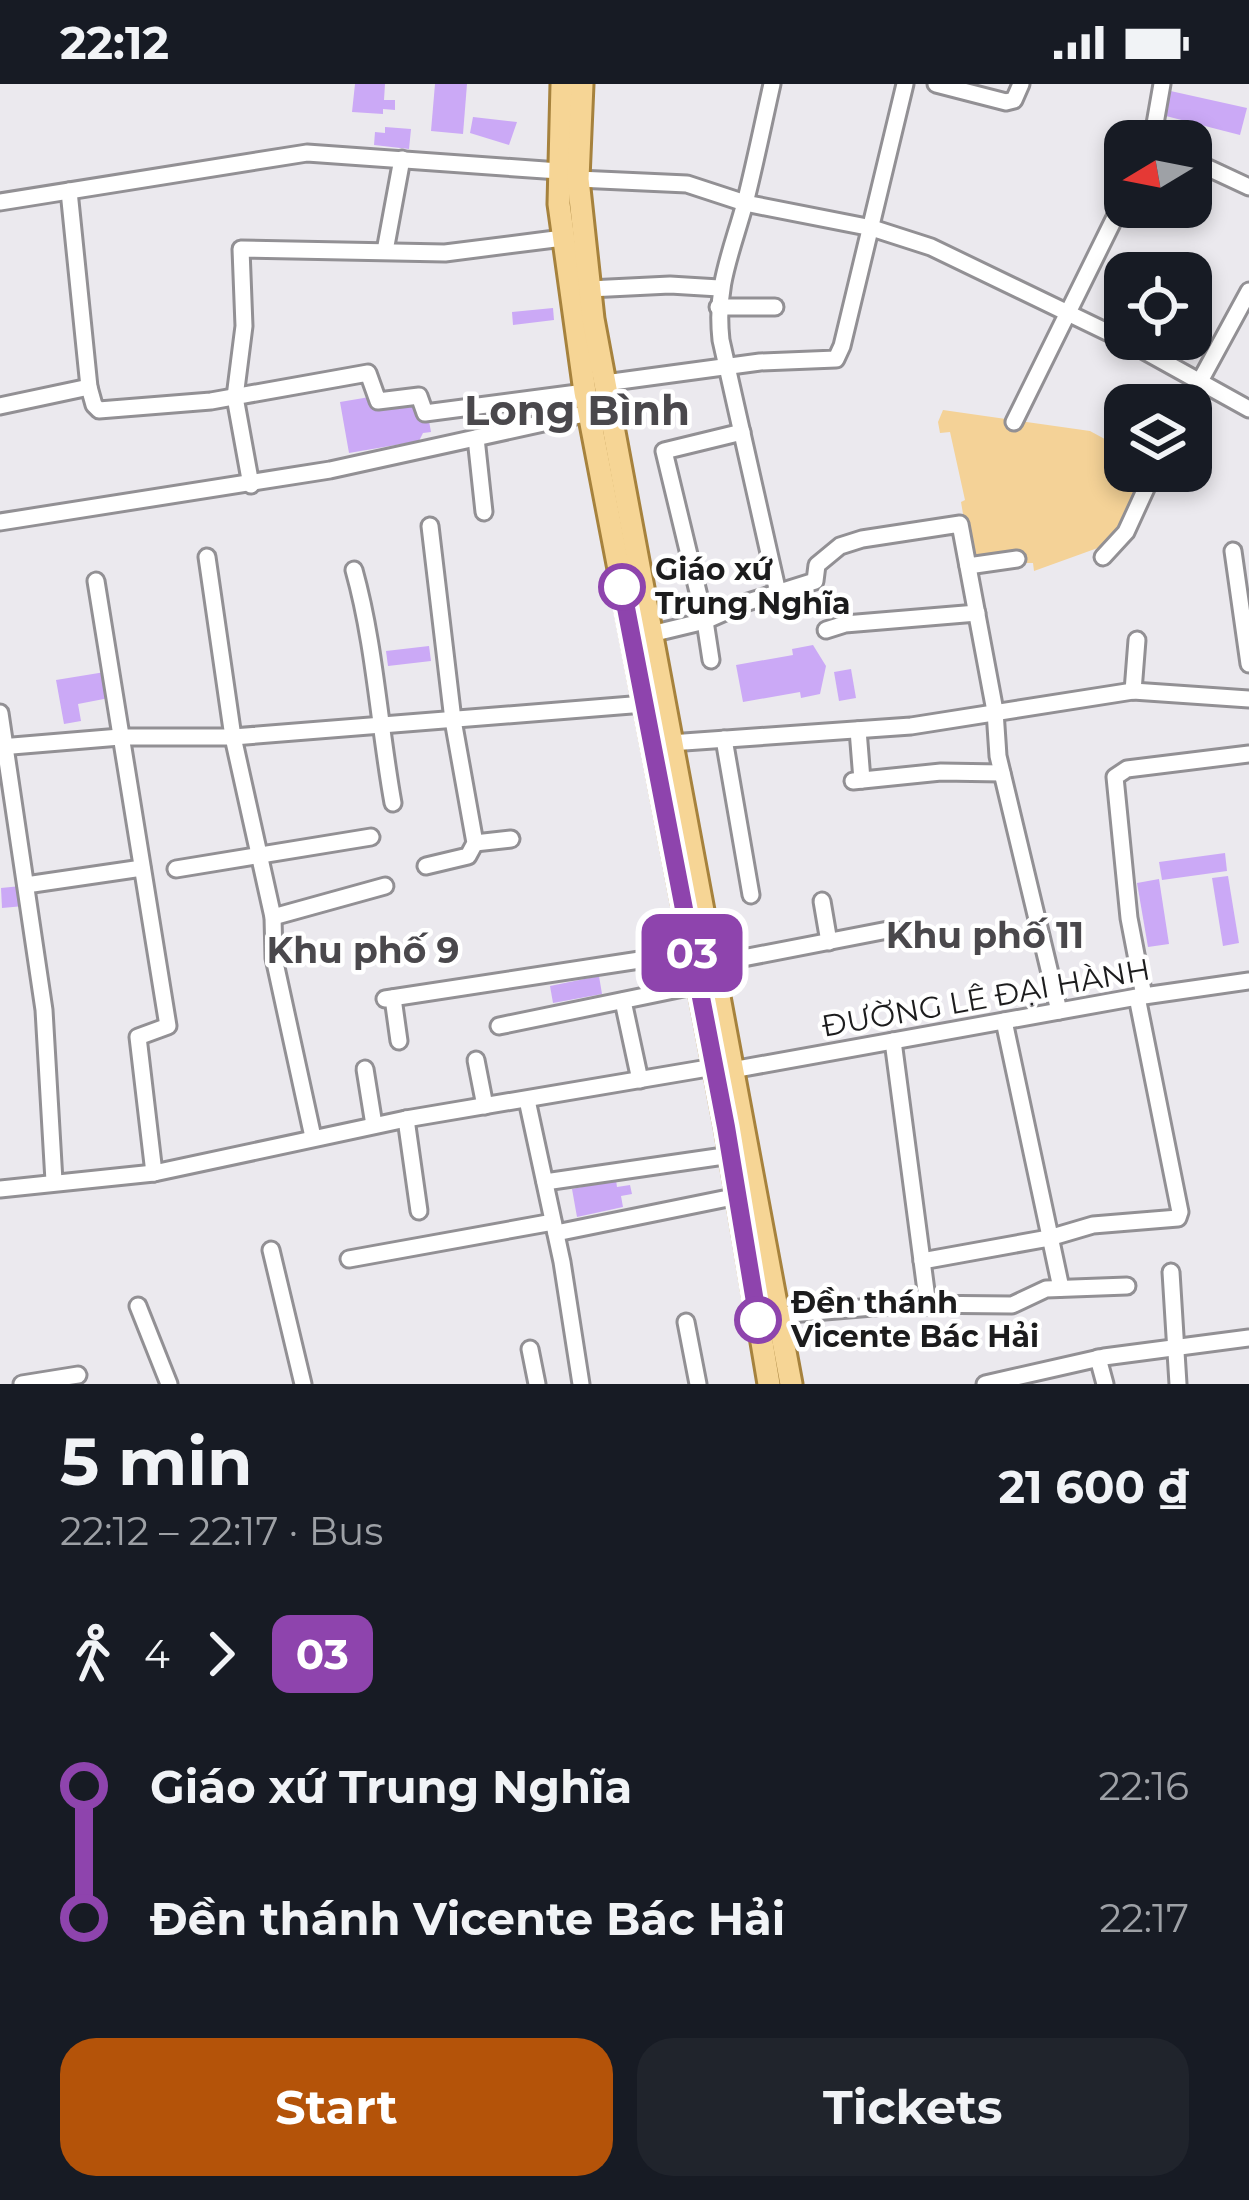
<!DOCTYPE html>
<html lang="en">
<head>
<meta charset="utf-8">
<style>
  body { margin:0; font-family:Montserrat,sans-serif; background:#20242c; color:#f1f3f6; height:100vh; display:flex; flex-direction:column; font-size:45px; white-space:nowrap }
  * { box-sizing:border-box; margin:0 }
  p { font-size:39px; color:#9ea1a6 }
  .icon { flex:none; width:66px; height:66px; fill:none; stroke:currentColor; stroke-width:2; stroke-linecap:round; stroke-linejoin:round }
  .map { position:relative; height:1300px; overflow:hidden }
  .details { display:flex; flex-direction:column; background:#171b24; flex:1 }
  .details>* { flex:none }
  .badge { padding:0 24px; border-radius:18px; font-size:42px; line-height:78px }
  .needle { width:78px; rotate:260deg }
  .fabs { position:absolute; left:1104px; top:36px; display:grid; gap:24px }
  .fabs a { display:grid; place-items:center; width:108px; height:108px; border-radius:24px; background:#171b24; box-shadow:0 6px 18px #0003; font-size:60px }
  .map>.badge { position:absolute; translate:-50% -50%; box-shadow:0 0 0 6px #fff }
  .legs { display:flex; align-items:center; gap:18px; height:132px; padding:0 60px; font-size:39px }
  .legs p { margin-inline-start:auto }
  .head { display:flex; align-items:center; justify-content:space-between; height:204px; padding:0 60px }
  h1 { font-size:66px; font-weight:700; line-height:90px }
  .button { display:flex; gap:24px; margin-top:auto; padding:24px 60px }
  .button a { flex:1; height:138px; border-radius:36px; background:#b45309; color:#fff; font-size:48px; font-weight:700; line-height:138px; text-align:center }
  .button a+a { background:#20242c; color:#f1f3f6 }
  ul { padding:0 60px; list-style:none }
  li { display:flex; align-items:center; gap:42px; height:132px; font-size:45px }
  li i { display:grid; place-items:center; width:18px; height:100%; margin:0 15px; background:currentColor }
  li i::after { content:''; width:30px; height:30px; margin:-15px; border:9px solid; border-radius:50%; background:#171b24 }
  li p { margin-inline-start:auto }
  li:first-child i { background:linear-gradient(#0000 50%,currentColor 0) }
  li:last-child i { background:linear-gradient(currentColor 50%,#0000 0) }
  .status { display:flex; justify-content:space-between; align-items:center; height:84px; padding:0 60px; background:#171b24; direction:ltr }
  .status svg { height:33px; fill:currentColor }
  .map>svg:first-child { display:block }
  .green { fill:#f4d297 }
  .building { fill:#cba9f6 }
  .lines { fill:none; stroke-linecap:round; stroke-linejoin:round }
  .minor-casing { stroke:#929094; stroke-width:21 }
  .major-casing { stroke:#a6823d; stroke-width:27 }
  .minor { stroke:#fff; stroke-width:15 }
  .major { stroke:#f6d595; stroke-width:21 }
  .line-1-casing { stroke:#fff; stroke-width:27 }
  .line-1 { stroke:#8e44ad; stroke-width:18 }
  .stop-1-dot { fill:#fff; stroke:#8e44ad; stroke-width:6 }
  .labels { text-anchor:middle; stroke-width:9; stroke-linejoin:round; paint-order:stroke }
  .stop-label { font-size:30px; font-weight:bold; fill:#1c1c1d; stroke:#fff; text-anchor:start }
  .street-label { font-size:30px; fill:#1c1c1d; stroke:#fff }
  .quarter-label { font-size:36px; font-weight:bold; fill:#4a484c; stroke:#fff }
  .district-label { font-size:42px; font-weight:bold; fill:#4a484c; stroke:#fff }
</style>
</head>
<body>
<div class="status"><b>22:12</b><svg viewBox="0 0 49 12"><path d="M0 12V9h3v3zM5 12V6h3v6zM10 12V3h3v9zM15 12V0h3v12zM26 1h20v11H26zM47 4h2v5h-2z"/></svg></div>
<div class="map">
<svg width="1249" height="1300" viewBox="0 0 1249 1300">
  <rect width="100%" height="100%" fill="#ebe9ee"/>
  <polygon class="green" points="943,326 1090,347 1125,366 1125,387 1149,387 1122,446 1106,461 1034,487 1033,479 1027,479 1018,470 971,477 961,418 965,416 950,348 940,349 938,338"/>
  <g class="building">
    <polygon points="355,0 385,0 384,16 395,16 395,26 383,25 383,30 352,28"/>
    <polygon points="435,0 467,0 463,50 431,47"/>
    <polygon points="1166,6 1247,24 1240,51 1162,31"/>
    <polygon points="473,33 517,38 509,61 470,49"/>
    <polygon points="385,43 411,45 409,65 374,61 375,48 385,49"/>
    <polygon points="553,224 554,236 513,241 512,228"/>
    <polygon points="423,304 431,348 423,349 419,357 349,369 340,318"/>
    <polygon points="813,561 826,582 820,610 801,614 800,608 743,618 736,581 793,571 792,565"/>
    <polygon points="429,562 431,577 388,582 386,567"/>
    <polygon points="851,585 856,614 839,617 834,588"/>
    <polygon points="105,588 109,614 78,620 81,637 64,640 56,596"/>
    <polygon points="1225,769 1227,787 1162,796 1159,778"/>
    <polygon points="1228,792 1239,859 1223,862 1212,794"/>
    <polygon points="1159,795 1169,860 1148,863 1137,799"/>
    <polygon points="21,802 24,822 2,824 1,804"/>
    <polygon points="599,892 602,910 553,919 550,902"/>
    <polygon points="616,1096 617,1103 630,1101 632,1110 621,1112 623,1123 577,1133 572,1105"/>
  </g>
  <g class="lines">
    <g class="minor-casing">
      <g id="minor">
        <path d="M 772,0 C 763,40 755,80 745,119 C 731,170 715,202 721,256 L 778,509"/>
        <polyline points="936,0 1006,18 1014,16 1021,0"/>
        <polyline points="1152,57 1162,0"/>
        <polyline points="1191,76 1249,103"/>
        <polyline points="578,95 687,100 745,119 872,144 931,163 1130,259 1249,325"/>
        <polyline points="69,107 89,303 94,321 99,326 211,317 368,289 378,317 419,312 425,329 585,308"/>
        <polyline points="0,118 307,69 559,87"/>
        <polyline points="385,167 402,75"/>
        <polyline points="589,205 670,201 719,204"/>
        <polyline points="718,223 775,223"/>
        <polyline points="605,299 760,278 836,275 842,262 905,0"/>
        <polyline points="1187,321 1249,207"/>
        <polyline points="0,322 89,303"/>
        <polyline points="1014,338 1125,113"/>
        <polyline points="476,354 484,428"/>
        <polyline points="251,401 235,313 244,242 241,165 445,169 563,154"/>
        <polyline points="0,438 330,386 589,329"/>
        <polyline points="1233,467 1249,580"/>
        <polyline points="207,473 233,653 273,833 274,874 313,1053"/>
        <polyline points="1103,473 1126,448 1154,387"/>
        <polyline points="968,482 1017,475"/>
        <path d="M 354,486 C 375,561 379,642 393,719"/>
        <polyline points="96,497 168,942 138,953 154,1089"/>
        <polyline points="826,546 845,540 977,529"/>
        <polyline points="651,550 705,537 748,518 815,497 817,481 840,462 862,455 960,440 995,627 998,672 1059,927"/>
        <polyline points="711,576 705,537 664,367 742,348"/>
        <polyline points="1133,607 1137,556"/>
        <polyline points="0,629 44,926 54,1097"/>
        <polyline points="858,646 862,696"/>
        <polyline points="724,655 751,811"/>
        <polyline points="670,659 911,642 1133,607 1249,615"/>
        <polyline points="0,663 120,653 233,653 644,620"/>
        <polyline points="853,697 941,688 1002,689"/>
        <polyline points="475,759 511,755"/>
        <polyline points="426,782 468,772 475,759 453,636 430,442"/>
        <polyline points="176,785 371,753"/>
        <polyline points="26,801 142,784"/>
        <polyline points="822,817 829,858"/>
        <polyline points="273,833 385,802"/>
        <polyline points="712,880 893,845"/>
        <polyline points="1144,912 1129,834 1115,693 1127,685 1249,670"/>
        <polyline points="393,914 399,957"/>
        <polyline points="385,915 692,868"/>
        <polyline points="623,917 640,996"/>
        <polyline points="1004,937 1061,1204"/>
        <polyline points="499,942 698,901"/>
        <polyline points="893,957 928,1222"/>
        <polyline points="476,976 485,1022"/>
        <polyline points="365,985 374,1041"/>
        <polyline points="732,986 1137,913 1249,897"/>
        <polyline points="527,1016 562,1178 581,1300"/>
        <polyline points="406,1035 419,1127"/>
        <polyline points="545,1098 731,1071"/>
        <polyline points="0,1105 154,1089 406,1035 714,983"/>
        <polyline points="556,1149 738,1112"/>
        <polyline points="271,1166 303,1300"/>
        <polyline points="349,1175 553,1138"/>
        <polyline points="922,1177 1049,1154 1093,1141 1178,1134 1180,1128 1137,913"/>
        <polyline points="1171,1188 1178,1300"/>
        <polyline points="138,1222 169,1300"/>
        <polyline points="778,1231 908,1220 1012,1221 1046,1205 1127,1202"/>
        <polyline points="686,1238 698,1300"/>
        <polyline points="530,1265 537,1300"/>
        <polyline points="1098,1274 1105,1300"/>
        <polyline points="22,1300 78,1291"/>
        <polyline points="985,1300 1104,1273 1249,1254"/>
      </g>
    </g>
    <g class="major-casing">
      <g id="major">
        <polyline points="562,0 559,120 585,308 726,1043 769,1300"/>
        <polyline points="582,0 578,95 593,235 791,1300"/>
      </g>
    </g>
    <use href="#minor" class="minor"/>
    <use href="#major" class="major"/>
  </g>
  <g class="lines">
    <g class="line-1-casing">
      <polyline id="line-1" points="622,503 726,1043 758,1236"/>
    </g>
    <use href="#line-1" class="line-1"/>
  </g>
  <g class="stop-1-dot">
    <circle cx="622" cy="503" r="21"/>
    <circle cx="758" cy="1236" r="21"/>
  </g>
  <g class="labels">
    <g class="stop-label">
      <text x="655" y="496">Giáo xứ<tspan x="655" dy="34">Trung Nghĩa</tspan></text>
      <text x="791" y="1229">Đền thánh<tspan x="791" dy="34">Vicente Bác Hải</tspan></text>
    </g>
    <g class="street-label">
      <text transform="translate(986 914) rotate(-10)" y="10">ĐƯỜNG LÊ ĐẠI HÀNH</text>
    </g>
    <g class="quarter-label">
      <text x="985" y="864">Khu phố 11</text>
      <text x="363" y="879">Khu phố 9</text>
    </g>
    <g class="district-label">
      <text x="577" y="341">Long Bình</text>
    </g>
  </g>
</svg>
<div class="fabs">
<a><svg class="needle" viewBox="-14 -14 28 28"><path d="M0-13l5 13h-10z" fill="#e53935"/><path d="M0 13l5-13h-10z" fill="#9ea1a6"/></svg></a>
<a><svg class="icon" aria-label="locate" viewBox="0 0 24 24"><circle cx="12" cy="12" r="6"/><path d="M12 2v4M12 18v4M2 12h4M18 12h4"/></svg></a>
<a><svg class="icon" aria-label="layers" viewBox="0 0 24 24"><path d="M12 4l9 5-9 5-9-5zM3 14l9 5 9-5"/></svg></a>
</div>
<b class="badge" style="left:692px;top:869px;background:#8e44ad;color:#fff">03</b>
</div>
<section class="details">
<div class="head"><div><h1>5 min</h1><p>22:12 – 22:17 · Bus</p></div><b>21 600 ₫</b></div>
<div class="legs"><svg class="icon" aria-label="walk" viewBox="0 0 24 24"><circle cx="13" cy="4" r="2"/><path d="M13 8l-2 6 4 7M11 14l-3 7M7 12l3-4h3l4 4"/></svg>4<svg class="icon" aria-label="forward" viewBox="0 0 24 24"><path d="M9 5l7 7-7 7"/></svg><b class="badge" style="background:#8e44ad;color:#fff">03</b></div>
<ul>
<li><i style="color:#8e44ad"></i><b>Giáo xứ Trung Nghĩa</b><p>22:16</p></li>
<li><i style="color:#8e44ad"></i><b>Đền thánh Vicente Bác Hải</b><p>22:17</p></li>
</ul>
<div class="button"><a>Start</a><a>Tickets</a></div>
</section>
</body>
</html>
